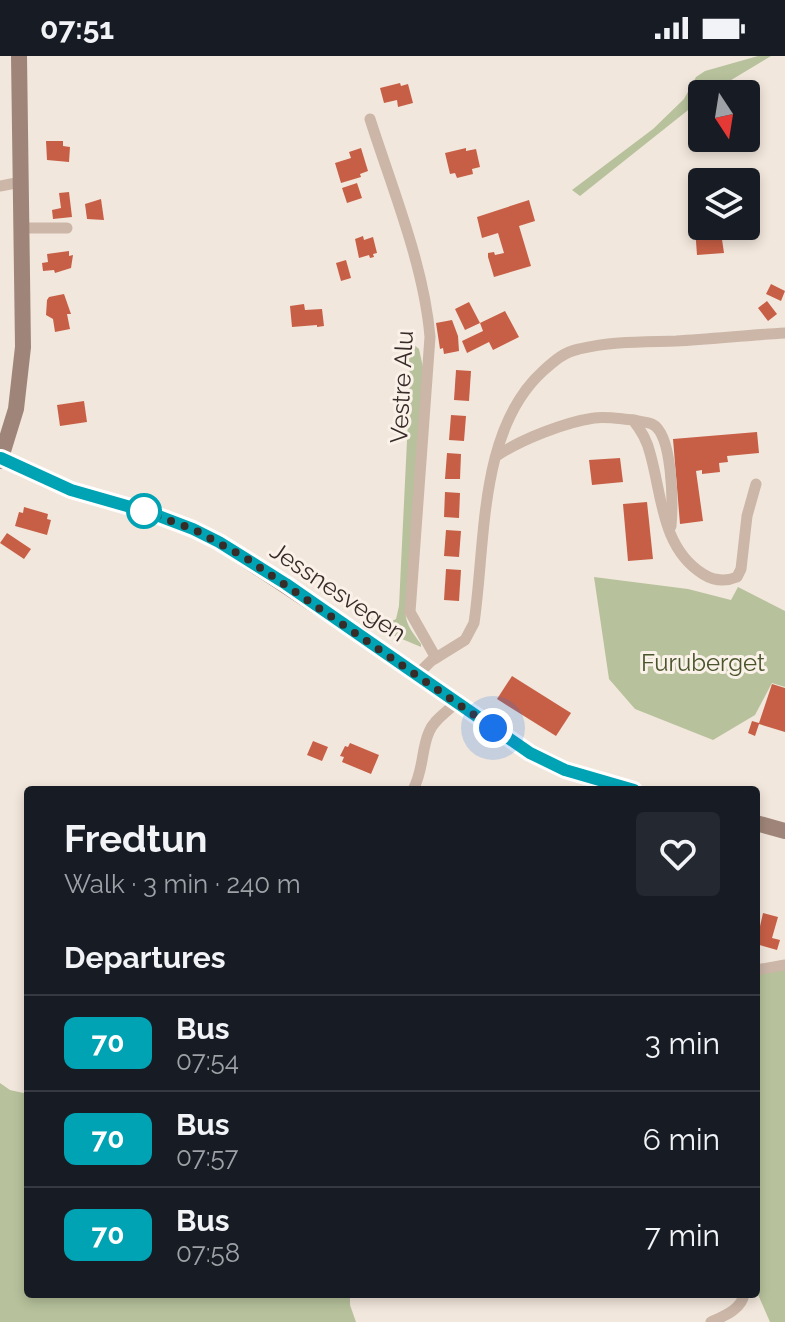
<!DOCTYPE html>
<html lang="en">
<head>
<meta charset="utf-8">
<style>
  body { margin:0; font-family:Raleway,sans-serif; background:#242831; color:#f1f3f6; height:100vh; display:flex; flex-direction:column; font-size:30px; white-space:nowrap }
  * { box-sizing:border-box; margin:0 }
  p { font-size:26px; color:#9ea1a6 }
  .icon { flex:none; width:44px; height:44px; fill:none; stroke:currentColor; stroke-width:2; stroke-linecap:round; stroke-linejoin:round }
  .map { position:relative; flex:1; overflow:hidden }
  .panel { position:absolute; left:24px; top:730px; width:736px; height:512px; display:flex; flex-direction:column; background:#171b24; border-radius:8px; box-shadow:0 4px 12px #0003 }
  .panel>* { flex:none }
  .badge { padding:0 16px; border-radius:12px; font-size:28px; line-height:52px }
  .needle { width:52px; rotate:168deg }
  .fabs { position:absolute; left:688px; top:24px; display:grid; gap:16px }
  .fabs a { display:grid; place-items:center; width:72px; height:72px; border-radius:8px; background:#171b24; box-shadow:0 4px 12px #0003; font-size:40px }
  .you { position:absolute; width:40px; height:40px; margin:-20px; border:6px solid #fff; border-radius:50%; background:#1a73e8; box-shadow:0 0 0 12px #1a73e833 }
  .map>.badge { position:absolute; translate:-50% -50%; box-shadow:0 0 0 4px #fff }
  h2 { padding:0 40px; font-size:30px; line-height:72px }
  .round { display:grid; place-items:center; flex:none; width:84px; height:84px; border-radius:8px; background:#242831 }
  .head { display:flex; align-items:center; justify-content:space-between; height:136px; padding:0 40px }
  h1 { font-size:38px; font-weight:700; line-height:60px }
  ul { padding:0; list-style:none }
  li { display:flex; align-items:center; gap:24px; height:96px; padding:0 40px; border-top:2px solid #363941 }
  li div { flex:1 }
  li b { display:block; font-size:30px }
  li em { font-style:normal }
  li .badge { min-width:88px; font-weight:700; text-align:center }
  .status { display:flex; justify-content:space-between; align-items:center; height:56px; padding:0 40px; background:#171b24; direction:ltr }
  .status svg { height:22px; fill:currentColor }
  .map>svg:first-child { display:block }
  .green { fill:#b7c29c }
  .building { fill:#c75f46 }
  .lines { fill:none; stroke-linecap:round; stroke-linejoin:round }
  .street { stroke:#cbb6a8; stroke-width:11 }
  .secondary { stroke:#9f8579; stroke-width:16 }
  .line-casing { stroke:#fff; stroke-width:18 }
  .line { stroke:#00a3b4; stroke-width:12 }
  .walk { stroke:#382c28; stroke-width:8; stroke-dasharray:0 14.4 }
  .stop-dot { fill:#fff; stroke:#00a3b4; stroke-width:4 }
  .labels { text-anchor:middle; stroke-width:6; stroke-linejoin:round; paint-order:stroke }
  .street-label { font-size:24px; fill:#382c28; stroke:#faf1e9 }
  .park-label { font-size:24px; fill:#49562c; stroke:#faf1e9 }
</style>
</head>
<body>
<div class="status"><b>07:51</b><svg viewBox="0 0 49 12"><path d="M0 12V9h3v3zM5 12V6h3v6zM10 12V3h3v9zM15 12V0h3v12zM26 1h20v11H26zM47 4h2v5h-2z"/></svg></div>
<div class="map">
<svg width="785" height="1266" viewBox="0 0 785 1266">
  <rect width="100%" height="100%" fill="#f2e7dc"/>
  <g class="green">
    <polygon points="758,0 771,0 708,38 702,38 702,43 580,140 572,134 653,73 684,43 696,21 705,15"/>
    <path d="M 408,284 L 419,293 L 423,311 L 408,534 C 403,561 404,566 421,588 L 421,591 L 383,575 L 366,563 L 367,560 L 384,569 L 396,563 L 399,550 L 410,322 Z"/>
    <polygon points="594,521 688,533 731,544 738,531 785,555 785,631 772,627 755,659 713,684 635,653 609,623"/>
    <polygon points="785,912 785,1266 770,1266 756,1234 756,917"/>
    <polygon points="0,1027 10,1034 28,1038 28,1238 350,1238 350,1249 356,1266 0,1266"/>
  </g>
  <g class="building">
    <polygon points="400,27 401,30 408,28 413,47 398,51 397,44 384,47 380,32"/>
    <polygon points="46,85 63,85 63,90 70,91 69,106 47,104"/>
    <polygon points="361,92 368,115 360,118 361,121 341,127 335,107 351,102 349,96"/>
    <polygon points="466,92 466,95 476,93 480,111 472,113 473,118 457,122 455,117 450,118 445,97"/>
    <polygon points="357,127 362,142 347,147 342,132"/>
    <polygon points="69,136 72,161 53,163 52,154 61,152 59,137"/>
    <polygon points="101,143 104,164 87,163 85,148"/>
    <polygon points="529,144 535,165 519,170 531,210 494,221 488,201 488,197 494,196 495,199 504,197 498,177 482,182 477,161"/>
    <polygon points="720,170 724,197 697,199 695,172"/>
    <polygon points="363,180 364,184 373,181 377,197 373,198 374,201 370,202 369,199 359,202 355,183"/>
    <polygon points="69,195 69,200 73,199 71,212 55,217 54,214 43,215 42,207 48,206 47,198"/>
    <polygon points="346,204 351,222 341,225 336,207"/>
    <polygon points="771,228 785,235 781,245 766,238"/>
    <polygon points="64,238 71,258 67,258 70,273 55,276 53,263 46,259 47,244 49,241"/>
    <polygon points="767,245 777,258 768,265 758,252"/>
    <polygon points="469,246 480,267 465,274 455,253"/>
    <polygon points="304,248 305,254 322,253 324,270 317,271 317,269 292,271 290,250"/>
    <polygon points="505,255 519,281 493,294 489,286 467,297 462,285 483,275 480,267"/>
    <polygon points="452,264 458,280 459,295 444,298 443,292 440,293 436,267"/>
    <polygon points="456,314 471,315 469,345 454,344"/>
    <polygon points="84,345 87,366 60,370 57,349"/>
    <polygon points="451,359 466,360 464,385 449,384"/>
    <polygon points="757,376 759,397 727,400 728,406 719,407 720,416 702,418 702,414 696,415 703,465 680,468 673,383"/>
    <polygon points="447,397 461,398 460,423 445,423"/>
    <polygon points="620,402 623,426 592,429 589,404"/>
    <polygon points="445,436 460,437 459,462 444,461"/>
    <polygon points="647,446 653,503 628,505 623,448"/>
    <polygon points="24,451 48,458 47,463 51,464 47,479 15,470 19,456 23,457"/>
    <polygon points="446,474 461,475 459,501 444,500"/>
    <polygon points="7,477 31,493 24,503 0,487"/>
    <polygon points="446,513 461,514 459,545 444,544"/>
    <polygon points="512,620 571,657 556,680 497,643"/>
    <polygon points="772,628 785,632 785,676 759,668 755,680 748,677 752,665 759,667"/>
    <polygon points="313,685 328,691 322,705 307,699"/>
    <polygon points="350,687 379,699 371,718 342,706 344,701 340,700 345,690 348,691"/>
    <polygon points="763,857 778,861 772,882 780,884 777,894 756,888"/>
  </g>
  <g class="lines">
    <g class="street">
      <path d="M 370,63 C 392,132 424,209 430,281 L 410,556 L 436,602"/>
      <polyline points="0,130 21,126"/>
      <polyline points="22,172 67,172"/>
      <path d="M 633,364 C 638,365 647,366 652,368 C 673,378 673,448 671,470"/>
      <path d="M 498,399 C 522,383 566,366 594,362 C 606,360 620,363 633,364 C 641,374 647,384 650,397 C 662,438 661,492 703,518 C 714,525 725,526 737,521 L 741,513 L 747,460 L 756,428"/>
      <path d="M 417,619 L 431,605 L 465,584 L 474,567 C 486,486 478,374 543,315 C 554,305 564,296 579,293 C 611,285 644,286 676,285 C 712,283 749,279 785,277"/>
      <path d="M 413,734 C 424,713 421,694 429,676 C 434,663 448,656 456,646"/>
      <polyline points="756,914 785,909"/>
      <path d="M 711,1266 C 724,1260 742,1253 744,1238"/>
    </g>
    <g class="secondary">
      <polyline points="1,402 71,434 148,456 193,473 219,486 333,561 530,697 565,714 634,734"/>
      <polyline points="0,405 16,353 23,291 19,0"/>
      <polyline points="756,767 785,775"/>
    </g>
  </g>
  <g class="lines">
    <g class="line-casing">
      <polyline id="line" points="1,402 71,434 148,456 193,473 219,486 286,528 530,697 565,714 634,734"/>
    </g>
    <use href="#line" class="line"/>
    <polyline class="walk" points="144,455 193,473 246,502 493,672"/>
  </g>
  <circle class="stop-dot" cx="144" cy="455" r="16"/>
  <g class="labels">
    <g class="street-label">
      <text transform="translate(402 331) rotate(-87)" y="8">Vestre Alu</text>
      <text transform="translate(338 536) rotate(34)" y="8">Jessnesvegen</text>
    </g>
    <g class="park-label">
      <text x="703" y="615">Furuberget</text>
    </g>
  </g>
</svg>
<div class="fabs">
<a><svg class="needle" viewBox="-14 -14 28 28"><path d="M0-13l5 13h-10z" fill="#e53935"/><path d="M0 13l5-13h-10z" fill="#9ea1a6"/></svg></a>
<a><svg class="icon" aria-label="layers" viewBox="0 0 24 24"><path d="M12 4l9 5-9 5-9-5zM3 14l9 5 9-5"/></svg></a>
</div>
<div class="you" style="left:493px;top:672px"></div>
<section class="panel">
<div class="head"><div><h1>Fredtun</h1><p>Walk · 3 min · 240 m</p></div><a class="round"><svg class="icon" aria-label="heart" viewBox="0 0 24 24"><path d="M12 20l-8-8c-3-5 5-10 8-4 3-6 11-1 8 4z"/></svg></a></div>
<h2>Departures</h2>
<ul>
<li><span class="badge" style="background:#00a3b4;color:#fff">70</span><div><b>Bus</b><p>07:54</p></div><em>3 min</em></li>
<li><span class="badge" style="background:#00a3b4;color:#fff">70</span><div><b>Bus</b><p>07:57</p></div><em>6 min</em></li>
<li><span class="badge" style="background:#00a3b4;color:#fff">70</span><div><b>Bus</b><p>07:58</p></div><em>7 min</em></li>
</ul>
</section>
</div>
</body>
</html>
